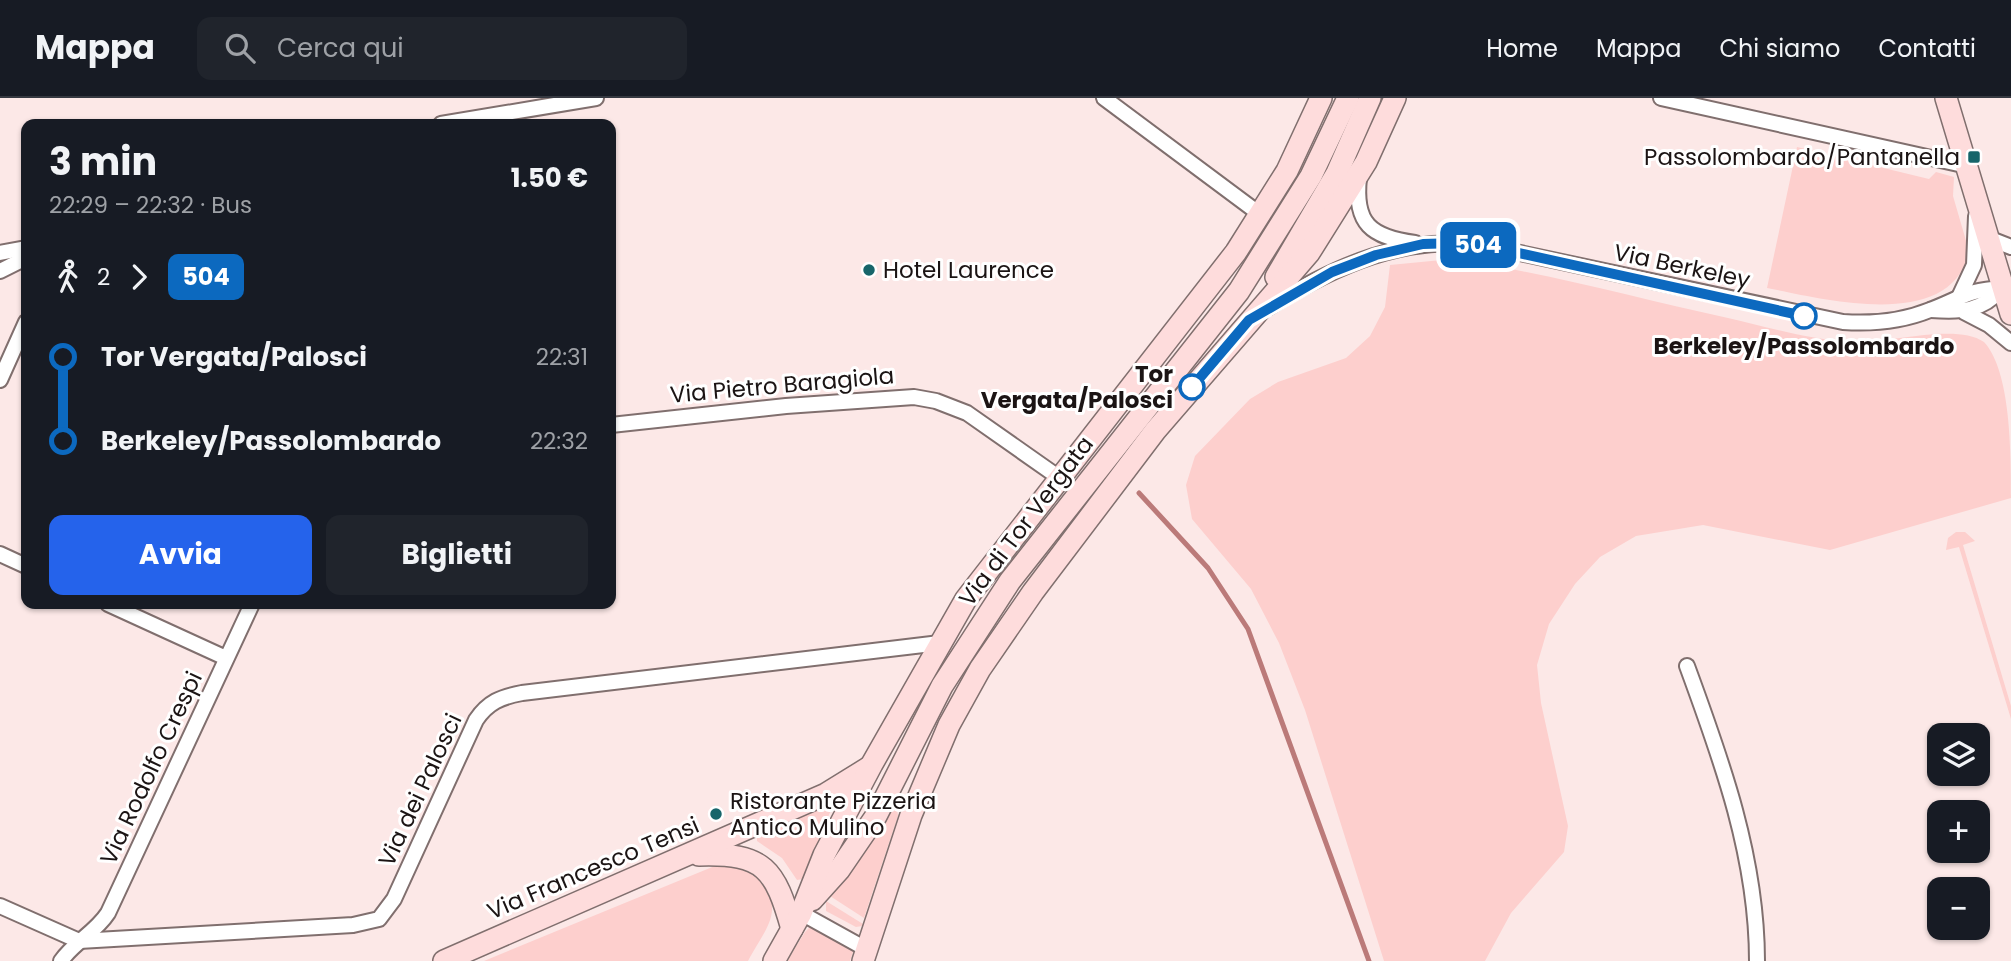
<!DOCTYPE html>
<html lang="it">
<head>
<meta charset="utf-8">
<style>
  body { margin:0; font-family:Poppins,sans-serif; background:#20242c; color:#f1f3f6; height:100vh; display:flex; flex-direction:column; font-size:26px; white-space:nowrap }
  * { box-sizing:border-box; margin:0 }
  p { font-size:23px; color:#9ea1a6 }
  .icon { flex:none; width:38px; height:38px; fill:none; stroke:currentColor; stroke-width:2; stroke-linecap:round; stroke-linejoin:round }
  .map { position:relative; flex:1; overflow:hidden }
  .side { position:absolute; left:21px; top:21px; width:595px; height:490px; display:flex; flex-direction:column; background:#171b24; border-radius:14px; box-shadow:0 2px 5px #0004 }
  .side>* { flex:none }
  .badge { padding:0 14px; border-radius:10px; font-size:24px; line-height:46px }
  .fabs { position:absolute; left:1927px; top:625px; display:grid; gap:14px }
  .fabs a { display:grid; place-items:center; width:63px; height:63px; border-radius:14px; background:#171b24; box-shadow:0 2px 5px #0004; font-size:35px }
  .map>.badge { position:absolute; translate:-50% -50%; box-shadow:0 0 0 4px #fff }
  .legs { display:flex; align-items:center; gap:10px; height:77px; padding:0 28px; font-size:23px }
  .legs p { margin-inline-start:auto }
  .headline { display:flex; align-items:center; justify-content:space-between; height:119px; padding:0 28px }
  h1 { font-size:38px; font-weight:700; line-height:52px }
  .action { display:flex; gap:14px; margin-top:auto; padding:14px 28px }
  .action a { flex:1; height:80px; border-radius:14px; background:#2563eb; color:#fff; font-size:28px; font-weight:700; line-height:80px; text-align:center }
  .action a+a { background:#20242c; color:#f1f3f6 }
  ul { padding:0 28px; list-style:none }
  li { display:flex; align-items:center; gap:24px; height:84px; font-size:26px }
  li i { display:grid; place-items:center; width:10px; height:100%; margin:0 9px; background:currentColor }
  li i::after { content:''; width:18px; height:18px; margin:-9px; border:5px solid; border-radius:50%; background:#171b24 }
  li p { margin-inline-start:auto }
  li:first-child i { background:linear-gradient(#0000 50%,currentColor 0) }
  li:last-child i { background:linear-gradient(currentColor 50%,#0000 0) }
  header { display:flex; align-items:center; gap:42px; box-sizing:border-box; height:98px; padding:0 35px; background:#171b24; border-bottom:2px solid #363941 }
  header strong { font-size:33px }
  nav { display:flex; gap:38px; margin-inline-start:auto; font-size:24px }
  .search { width:490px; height:63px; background:#20242c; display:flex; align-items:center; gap:18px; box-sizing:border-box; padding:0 24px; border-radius:14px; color:#9ea1a6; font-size:26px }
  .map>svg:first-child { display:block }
  .green { fill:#fdcfcd }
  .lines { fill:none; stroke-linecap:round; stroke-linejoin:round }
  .stream { stroke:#bb7a79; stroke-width:5 }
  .street-casing { stroke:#806f6e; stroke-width:18 }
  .secondary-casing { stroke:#806f6e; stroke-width:24 }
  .street { stroke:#fff; stroke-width:14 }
  .secondary { stroke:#fedcdc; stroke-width:21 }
  .line-1-casing { stroke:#fff; stroke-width:16 }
  .line-1 { stroke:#0c69bf; stroke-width:10 }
  .poi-dot { fill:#17656a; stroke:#fff; stroke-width:2.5 }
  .stop-1-dot { fill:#fff; stroke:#0c69bf; stroke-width:3.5 }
  .labels { text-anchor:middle; stroke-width:6; stroke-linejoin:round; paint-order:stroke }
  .poi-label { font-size:23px; fill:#1b1414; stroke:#fff; text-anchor:start }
  .street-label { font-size:23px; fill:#1b1414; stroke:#fff }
  .stop-label { font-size:23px; font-weight:bold; fill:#1b1414; stroke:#fff }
</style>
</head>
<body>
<header>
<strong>Mappa</strong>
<div class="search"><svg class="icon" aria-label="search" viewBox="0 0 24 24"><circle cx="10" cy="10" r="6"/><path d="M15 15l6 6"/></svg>Cerca qui</div>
<nav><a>Home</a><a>Mappa</a><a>Chi siamo</a><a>Contatti</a></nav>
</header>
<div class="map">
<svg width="2011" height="863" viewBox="0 0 2011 863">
  <rect width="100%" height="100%" fill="#fce8e7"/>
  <g class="green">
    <path d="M 1797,49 L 1929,81 L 1936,74 L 1954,79 L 1953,98 L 1969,153 C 1952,235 1824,201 1767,190 Z"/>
    <path d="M 1452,161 C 1544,174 1636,200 1728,220 C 1767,229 1807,241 1848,244 C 1885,247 1955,224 1984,244 C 2011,273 2011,355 2011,400 L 1830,452 L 1703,427 L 1636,438 L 1600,459 L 1575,486 L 1549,526 L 1537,567 L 1541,605 L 1568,728 L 1564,754 L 1511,815 L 1485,863 L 1384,863 L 1305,612 L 1279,545 L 1251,491 L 1192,421 L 1186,387 L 1195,358 L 1250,301 L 1278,284 L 1346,260 L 1370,238 L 1385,209 L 1390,167 Z"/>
    <polygon points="1956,434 1965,434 1975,443 1963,447 2011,608 2011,621 1959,449 1946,452 1948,440"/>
    <polygon points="825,709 831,712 803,781 797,782 782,760 757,743 757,738"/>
    <polygon points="897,711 898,718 864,820 830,798 890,712"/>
    <path d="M 722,765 L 762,776 C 783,817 768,826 748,863 L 484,863 Z"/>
    <polygon points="826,803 863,826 862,828 856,829 826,813"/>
    <polygon points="811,828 854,851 850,863 787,863 805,834"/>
  </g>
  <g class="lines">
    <polyline class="stream" points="1139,395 1208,470 1248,531 1369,863"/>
    <g class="street-casing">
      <g id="street">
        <polyline points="1104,0 1261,117"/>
        <polyline points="1661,0 1963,67"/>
        <polyline points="441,26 596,0"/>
        <path d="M 1359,80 C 1354,126 1371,139 1415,145"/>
        <polyline points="1988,140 2011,149"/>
        <polyline points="0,155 26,150"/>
        <polyline points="0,173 26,160"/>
        <polyline points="1960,197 1974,167 1976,118"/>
        <path d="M 1269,209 C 1335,168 1407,135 1487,148 L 1843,224 C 1872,226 1903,223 1930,212 C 1962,200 1966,192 2003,190"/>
        <path d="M 1931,212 C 1962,214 1981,214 2003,190"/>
        <polyline points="1964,214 1989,227 2011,245"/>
        <polyline points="0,282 26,224"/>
        <polyline points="611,327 786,308 914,299 936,303 967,315 1061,381"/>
        <polyline points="0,456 26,468"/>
        <polyline points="108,506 226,560"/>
        <path d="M 1687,568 C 1722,663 1757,760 1757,863"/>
        <polyline points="0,808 79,843"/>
        <polyline points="801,815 866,851"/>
        <path d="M 79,843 L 353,827 L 379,821 L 394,801 L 476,622 C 488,604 501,599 522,595 L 940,545"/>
        <path d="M 61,863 C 74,844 95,835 108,815 L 252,506"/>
      </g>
    </g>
    <g class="secondary-casing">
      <g id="secondary">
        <polyline points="1946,0 2011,216"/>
        <polyline points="1276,179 1337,75 1370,0"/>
        <path d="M 699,757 C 765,755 775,771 792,831"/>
        <polyline points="812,802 839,772 876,718 942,588 1010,483 1239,193 1311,78 1348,0"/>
        <polyline points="444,863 826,696 868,670"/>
        <polyline points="774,863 801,815 824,757 872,666 966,501 1236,154 1287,73 1321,0"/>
        <polyline points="863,863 911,717 949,627 980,571 1033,494 1155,333 1309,155 1366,64 1395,0"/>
      </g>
    </g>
    <use href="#street" class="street"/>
    <use href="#secondary" class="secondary"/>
  </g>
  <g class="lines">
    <g class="line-1-casing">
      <polyline id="line-1" points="1192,289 1249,222 1332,174 1376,157 1423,146 1456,145 1487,148 1804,218"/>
    </g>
    <use href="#line-1" class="line-1"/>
  </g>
  <g class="poi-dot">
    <rect x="1967" y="52" width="14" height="14" rx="3.5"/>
    <circle cx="869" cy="172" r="7"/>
    <circle cx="716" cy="716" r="7"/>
  </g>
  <g class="stop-1-dot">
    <circle cx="1804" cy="218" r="12"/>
    <circle cx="1192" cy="289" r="12"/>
  </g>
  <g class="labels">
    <g class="poi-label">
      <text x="1960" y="67" text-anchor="end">Passolombardo/Pantanella</text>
      <text x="883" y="180">Hotel Laurence</text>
      <text x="730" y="711">Ristorante Pizzeria<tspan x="730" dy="26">Antico Mulino</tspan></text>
    </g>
    <g class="street-label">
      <text transform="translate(1682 168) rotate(12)" y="8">Via Berkeley</text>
      <text transform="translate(782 287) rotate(-5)" y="8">Via Pietro Baragiola</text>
      <text transform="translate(1026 423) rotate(-53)" y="8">Via di Tor Vergata</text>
      <text transform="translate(151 670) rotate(-65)" y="8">Via Rodolfo Crespi</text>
      <text transform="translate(420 692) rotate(-65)" y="8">Via dei Palosci</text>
      <text transform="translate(593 770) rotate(-23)" y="8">Via Francesco Tensi</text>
    </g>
    <g class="stop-label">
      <text x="1804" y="256">Berkeley/Passolombardo</text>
      <text x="1173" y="284" text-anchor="end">Tor<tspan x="1173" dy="26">Vergata/Palosci</tspan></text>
    </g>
  </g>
</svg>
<div class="fabs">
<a><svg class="icon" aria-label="layers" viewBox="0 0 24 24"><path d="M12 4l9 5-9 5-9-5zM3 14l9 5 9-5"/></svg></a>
<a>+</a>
<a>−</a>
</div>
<b class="badge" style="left:1478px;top:147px;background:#0c69bf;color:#fff">504</b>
<section class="side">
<div class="headline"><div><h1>3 min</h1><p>22:29 – 22:32 · Bus</p></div><b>1.50 €</b></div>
<div class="legs"><svg class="icon" aria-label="walk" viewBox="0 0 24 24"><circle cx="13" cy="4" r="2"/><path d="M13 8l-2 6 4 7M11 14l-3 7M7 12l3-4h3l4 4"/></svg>2<svg class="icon" aria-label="forward" viewBox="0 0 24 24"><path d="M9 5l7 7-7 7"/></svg><b class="badge" style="background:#0c69bf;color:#fff">504</b></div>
<ul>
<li><i style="color:#0c69bf"></i><b>Tor Vergata/Palosci</b><p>22:31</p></li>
<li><i style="color:#0c69bf"></i><b>Berkeley/Passolombardo</b><p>22:32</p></li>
</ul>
<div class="action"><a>Avvia</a><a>Biglietti</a></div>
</section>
</div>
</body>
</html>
